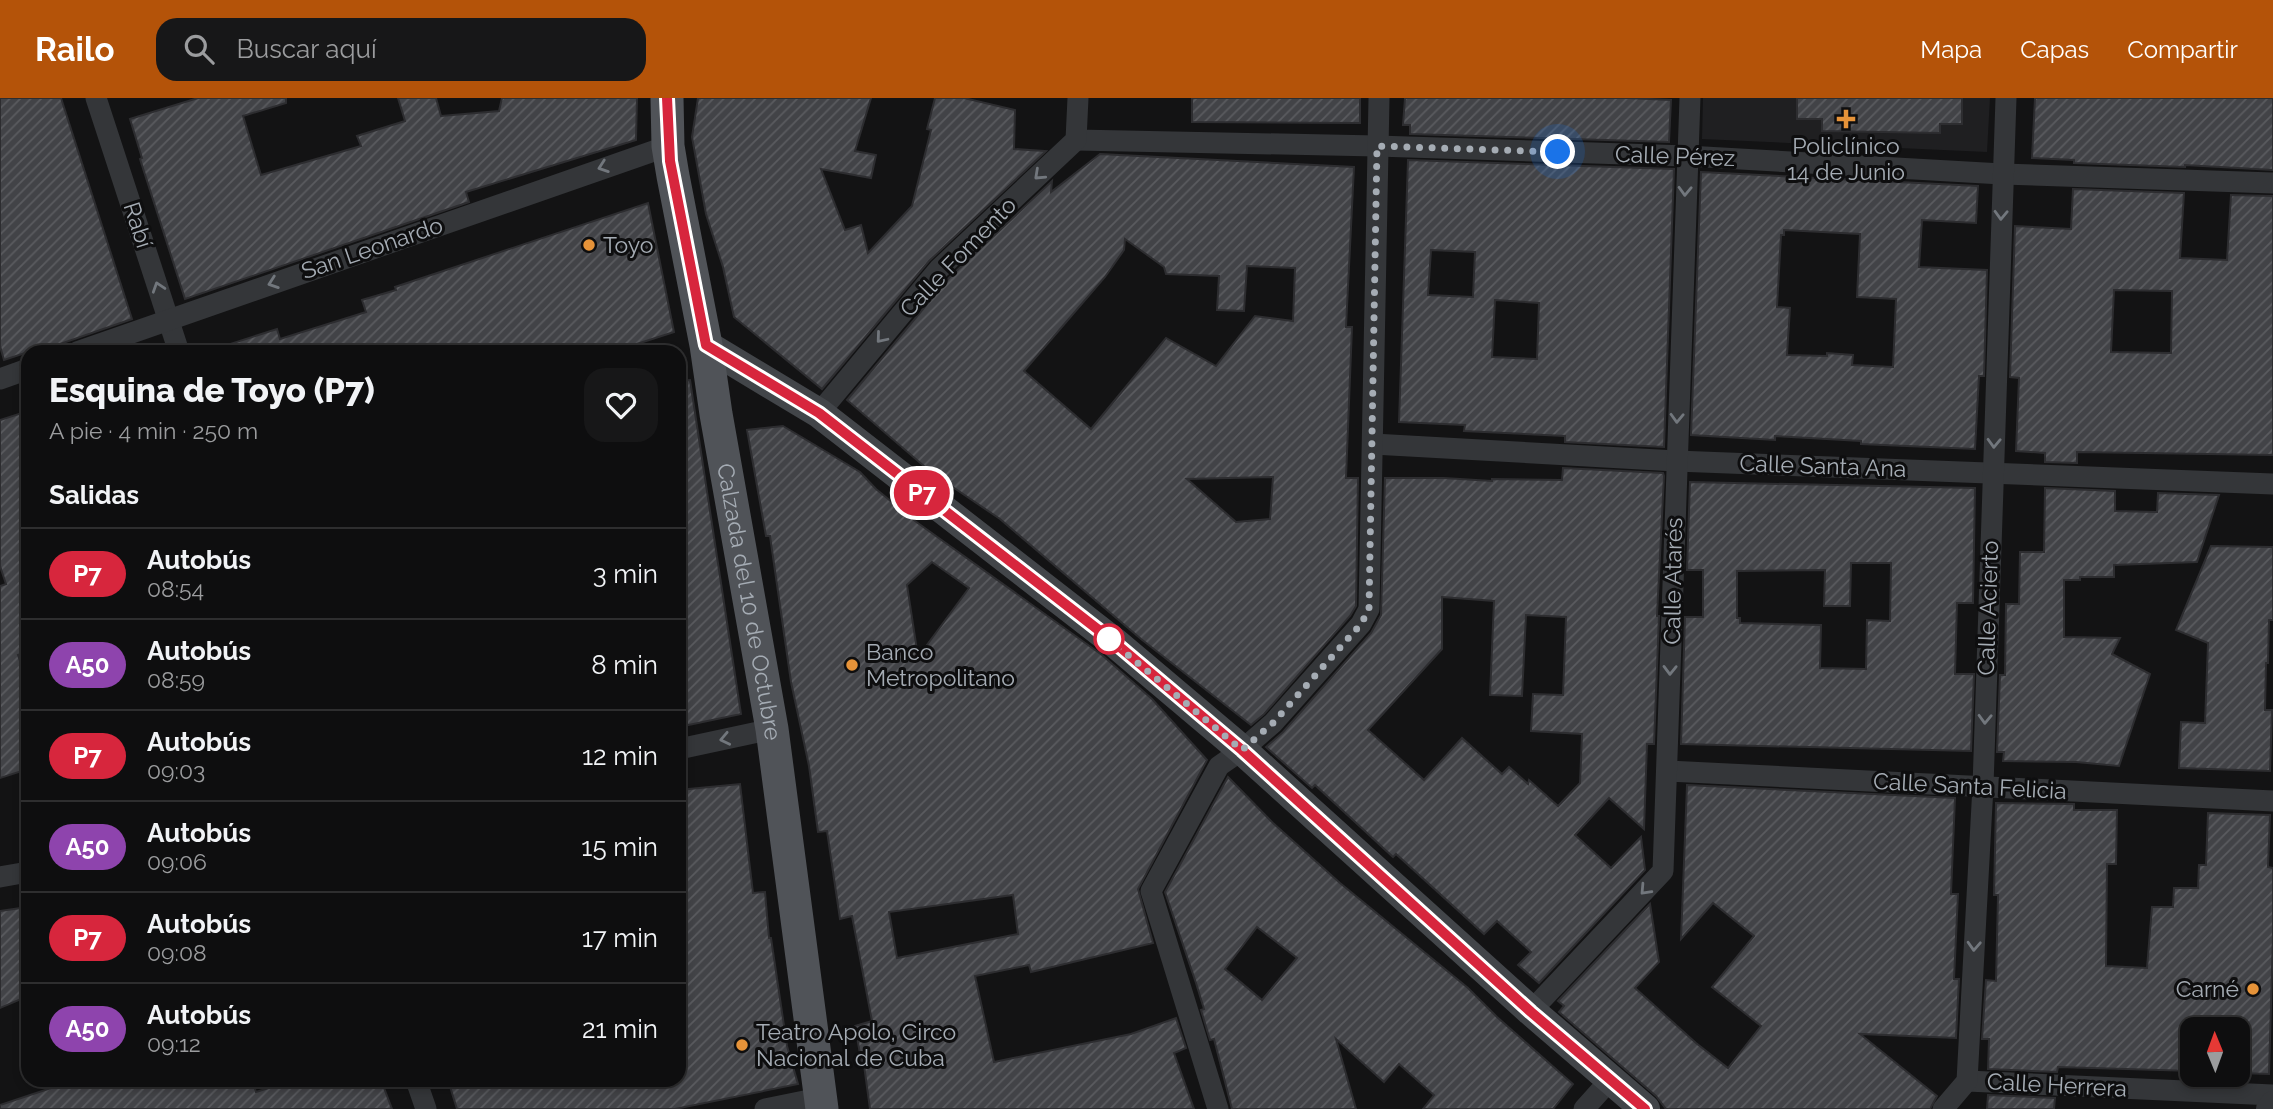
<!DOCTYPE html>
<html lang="es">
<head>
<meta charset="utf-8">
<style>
  body { margin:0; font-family:Raleway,sans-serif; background:#171718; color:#f1f3f6; height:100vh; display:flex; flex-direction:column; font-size:26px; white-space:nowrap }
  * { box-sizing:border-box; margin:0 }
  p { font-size:23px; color:#9b9c9e }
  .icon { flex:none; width:38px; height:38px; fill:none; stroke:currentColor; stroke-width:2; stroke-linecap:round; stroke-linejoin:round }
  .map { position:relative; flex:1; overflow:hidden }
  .sheet { position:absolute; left:21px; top:247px; width:665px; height:742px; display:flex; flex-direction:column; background:#0e0e0f; border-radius:21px; box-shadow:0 4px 10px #0003,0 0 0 2px #2e2e2f }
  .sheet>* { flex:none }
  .badge { padding:0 14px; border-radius:23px; font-size:24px; line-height:46px }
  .needle { width:46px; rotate:359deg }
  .tools { position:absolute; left:2180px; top:919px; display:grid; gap:14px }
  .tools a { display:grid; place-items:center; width:70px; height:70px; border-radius:14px; background:#0e0e0f; box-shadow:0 4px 10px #0003,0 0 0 2px #2e2e2f; font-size:35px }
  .you { position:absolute; width:35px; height:35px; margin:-18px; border:5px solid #fff; border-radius:50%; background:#1a73e8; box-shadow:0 0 0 10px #1a73e833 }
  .map>.badge { position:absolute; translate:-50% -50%; box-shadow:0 0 0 4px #fff }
  h2 { padding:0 28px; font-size:26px; line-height:63px }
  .round { display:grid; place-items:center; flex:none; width:74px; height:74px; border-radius:21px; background:#171718 }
  .headline { display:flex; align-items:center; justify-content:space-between; height:119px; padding:0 28px }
  h1 { font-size:33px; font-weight:800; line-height:52px }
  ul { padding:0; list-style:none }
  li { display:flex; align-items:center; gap:21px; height:91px; padding:0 28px; border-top:2px solid #2e2e2f }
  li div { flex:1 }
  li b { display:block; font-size:26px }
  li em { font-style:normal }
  li .badge { min-width:77px; font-weight:700; text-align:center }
  header { display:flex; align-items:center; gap:42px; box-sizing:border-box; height:98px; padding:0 35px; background:#b45309; color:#fff }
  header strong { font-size:33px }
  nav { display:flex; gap:38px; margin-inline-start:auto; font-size:24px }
  .search { width:490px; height:63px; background:#171718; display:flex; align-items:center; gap:18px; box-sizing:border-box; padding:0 24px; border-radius:21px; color:#9b9c9e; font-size:26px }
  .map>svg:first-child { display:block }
  .built { fill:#1f1f21 }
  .building { fill:url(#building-hatch); stroke:#2d2d30; stroke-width:2; fill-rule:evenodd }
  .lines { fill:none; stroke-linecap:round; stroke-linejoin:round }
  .minor { stroke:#343639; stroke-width:21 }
  .tertiary { stroke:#343639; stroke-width:26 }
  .secondary { stroke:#424549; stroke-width:30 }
  .primary { stroke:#505358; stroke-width:33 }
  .oneway { stroke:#72777d }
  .line-casing { stroke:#fff; stroke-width:16 }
  .line { stroke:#d7263d; stroke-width:10 }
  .walk { stroke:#a5acb4; stroke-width:7; stroke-dasharray:0 12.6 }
  .poi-dot { fill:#e69339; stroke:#0e0e0f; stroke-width:2.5 }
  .stop-dot { fill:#fff; stroke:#d7263d; stroke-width:3.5 }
  .labels { text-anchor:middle; stroke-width:6; stroke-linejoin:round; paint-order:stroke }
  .poi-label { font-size:23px; fill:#a5acb4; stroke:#0e0e0f; text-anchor:start }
  .street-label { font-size:23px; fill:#a5acb4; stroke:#0e0e0f }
</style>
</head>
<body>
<header>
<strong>Railo</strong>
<div class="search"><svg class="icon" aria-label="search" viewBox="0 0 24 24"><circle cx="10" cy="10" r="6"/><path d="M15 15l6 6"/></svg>Buscar aquí</div>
<nav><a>Mapa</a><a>Capas</a><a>Compartir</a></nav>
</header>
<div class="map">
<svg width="2273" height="1011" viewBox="0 0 2273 1011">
  <defs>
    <pattern id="building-hatch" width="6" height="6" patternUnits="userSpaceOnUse" patternTransform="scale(1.75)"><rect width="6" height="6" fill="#424347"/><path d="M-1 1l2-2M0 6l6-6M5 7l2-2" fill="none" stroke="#5a5b5f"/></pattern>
  </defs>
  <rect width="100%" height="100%" fill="#131314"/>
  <polygon class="built" points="1703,0 1990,0 1987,54 1702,41"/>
  <g class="building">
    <polygon points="0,0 61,0 132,221 54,248 56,254 28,254 4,262 0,248"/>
    <polygon points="198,0 286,0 286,5 243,18 261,77 361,48 357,38 405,23 398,0 436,0 441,18 499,13 502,0 637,0 636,42 466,94 469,104 185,201 140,61 142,60 130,21"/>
    <polygon points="698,0 871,0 855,53 876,57 871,80 821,71 845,132 861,127 868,155 912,108 931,32 927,31 935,0 964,0 1015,12 1014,51 1046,53 929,163 822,291 734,219 723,169 706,116 692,39"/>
    <polygon points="1192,0 1360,0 1360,25 1192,24"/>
    <polygon points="1405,0 1629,0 1671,2 1669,44 1410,36 1410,27 1403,27"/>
    <polygon points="1797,0 1962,0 1962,26 1940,26 1940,35 1822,33 1822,21 1797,21"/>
    <polygon points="2035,0 2273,0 2273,72 2185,67 2185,69 2074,65 2074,62 2032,60"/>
    <path d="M 1100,56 L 1354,69 L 1346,229 L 1352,229 L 1346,380 L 1358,380 L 1356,508 L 1350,518 L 1264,616 L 1251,627 L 1141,541 L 1000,421 L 932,375 L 847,302 L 949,180 L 1052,83 L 1051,94 ZM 1125,141 L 1164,169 L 1166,176 L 1219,178 L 1217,212 L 1244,213 L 1247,168 L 1295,170 L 1293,223 L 1255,218 L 1216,268 L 1166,240 L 1091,331 L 1024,273 L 1105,179 L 1124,152 ZM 1273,379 L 1270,421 L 1236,424 L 1187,381 Z"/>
    <path d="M 1408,62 L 1674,71 L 1664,349 L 1565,344 L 1565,338 L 1464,333 L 1465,327 L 1399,324 ZM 1431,152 L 1475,154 L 1473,199 L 1428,197 ZM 1495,202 L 1539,205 L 1537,261 L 1492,259 Z"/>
    <path d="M 1701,74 L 1978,88 L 1976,125 L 1922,122 L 1919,169 L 1987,172 L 1984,278 L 1979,278 L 1975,351 L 1861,346 L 1861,343 L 1775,338 L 1775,342 L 1691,337 ZM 1784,132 L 1860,136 L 1857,199 L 1896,201 L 1893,269 L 1852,267 L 1853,257 L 1827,255 L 1827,258 L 1787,257 L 1790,210 L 1777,209 L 1781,137 L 1784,137 Z"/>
    <path d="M 2073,91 L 2184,95 L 2180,160 L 2227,162 L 2231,97 L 2273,98 L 2273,357 L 2077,354 L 2077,365 L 2045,364 L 2045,355 L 2016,353 L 2019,280 L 2010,279 L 2015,128 L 2071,131 ZM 2114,192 L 2172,193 L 2171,255 L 2111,254 Z"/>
    <polygon points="648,105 674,234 612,254 221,254 221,249 277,231 280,241 366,214 362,202 396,192 395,189"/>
    <polygon points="690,282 741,616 679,629 679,283"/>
    <polygon points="28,313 28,554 18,557 28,587 28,671 0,680 0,488 6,486 0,468 0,322"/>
    <path d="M 783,328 L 860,374 L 876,391 L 915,423 L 1102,557 L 1152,601 L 1207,662 L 1138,791 L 1153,845 L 1031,874 L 1029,867 L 975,878 L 994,964 L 1131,936 L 1176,920 L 1186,950 L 1174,955 L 1194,1011 L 870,1011 L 864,967 L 862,967 L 855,928 L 872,923 L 852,818 L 840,821 L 827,733 L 818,734 L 809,668 L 791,584 L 770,438 L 766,438 L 747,332 ZM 932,464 L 969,490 L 918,559 L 907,487 ZM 1013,797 L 1018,836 L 897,860 L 889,814 Z"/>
    <path d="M 1563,370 L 1663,375 L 1664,378 L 1657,518 L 1659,518 L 1654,646 L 1647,646 L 1644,731 L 1609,700 L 1575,737 L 1611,770 L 1641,739 L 1645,772 L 1539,885 L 1518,867 L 1531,854 L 1497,823 L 1484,836 L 1396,756 L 1393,759 L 1315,687 L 1312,690 L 1266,649 L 1283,634 L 1371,535 L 1381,517 L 1385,380 L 1444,380 L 1492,383 L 1492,381 L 1562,382 ZM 1442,499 L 1494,503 L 1490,597 L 1522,598 L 1526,517 L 1566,519 L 1563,597 L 1533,596 L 1531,633 L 1582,636 L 1580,685 L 1558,708 L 1529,682 L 1528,686 L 1509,669 L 1502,676 L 1462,640 L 1424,682 L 1368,632 L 1442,551 Z"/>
    <path d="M 1690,384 L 1975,390 L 1973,505 L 1957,505 L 1955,576 L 1974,576 L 1971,653 L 1681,646 L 1685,519 L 1703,519 L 1703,472 L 1687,472 ZM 1851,465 L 1891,465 L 1890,523 L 1867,522 L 1866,571 L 1820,570 L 1821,527 L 1740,525 L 1740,520 L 1737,520 L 1737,473 L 1825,472 L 1824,508 L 1850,508 Z"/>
    <polygon points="2045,390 2115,393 2115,413 2157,414 2158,395 2219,397 2197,464 2114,467 2114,479 2080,479 2080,482 2064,482 2064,539 2120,540 2112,556 2150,576 2119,668 2076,664 2003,663 2004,654 1997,654 2000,577 2005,577 2006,506 2019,506 2020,454 2044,454"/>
    <polygon points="2211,448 2273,449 2273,522 2269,522 2268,565 2266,565 2265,612 2272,612 2270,673 2179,670 2181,624 2205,625 2208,545 2176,532"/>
    <path d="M 1228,679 L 1273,725 L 1340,785 L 1468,890 L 1497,919 L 1573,986 L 1553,1011 L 1423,1011 L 1434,997 L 1399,966 L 1384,984 L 1336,941 L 1356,1011 L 1232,1011 L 1214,941 L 1210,942 L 1201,912 L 1204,911 L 1196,885 L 1165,794 ZM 1257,829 L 1297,860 L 1262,902 L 1225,871 Z"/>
    <polygon points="740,686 753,795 765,794 769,840 771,840 787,948 798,986 675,1011 457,1011 448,982 679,982 679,692"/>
    <polygon points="1687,687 1955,700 1951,796 1958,796 1954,881 1959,881 1956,940 1860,936 1937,998 1930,1011 1666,1011 1656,998 1559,914 1564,908 1558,903 1650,806 1659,864 1635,890 1696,945 1728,970 1761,928 1712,889 1754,838 1713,805 1681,841"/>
    <polygon points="1996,705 2074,706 2074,712 2117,712 2116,766 2107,766 2106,868 2147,870 2152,809 2173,809 2174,790 2198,790 2199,767 2206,767 2208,715 2270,717 2268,769 2273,770 2273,838 2269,976 2238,975 2238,931 2193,931 2193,973 2058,969 2057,974 1988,971 1989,941 1982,941 1986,882 1996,883 1998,797 1994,797"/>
    <polygon points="28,809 28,898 0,910 0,813"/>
    <polygon points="75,982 252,982 256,994 294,982 381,982 392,1011 0,1011 0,1007"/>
    <polygon points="1988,997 2055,1000 2054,1011 1987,1011"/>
  </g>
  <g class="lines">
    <g class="minor">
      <polyline points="96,0 179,254"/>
      <polyline points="1076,42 1377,48 1687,58 2002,76 2273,85"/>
      <polyline points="77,254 668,48"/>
      <polyline points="0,281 28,271"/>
      <polyline points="819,315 939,171 1076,42 1078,0"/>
      <polyline points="1373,346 1676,363 2273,386"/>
      <polyline points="679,651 772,631"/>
      <polyline points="1668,673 2273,703"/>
      <polyline points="0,779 28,774"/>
      <polyline points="1531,913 1663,773 1690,0"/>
      <polyline points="416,982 426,1011"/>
      <polyline points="1967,983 2273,997"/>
      <polyline points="765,1011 819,1000"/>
      <polyline points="1218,1011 1151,793 1219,668 1242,652 1273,625 1361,526 1369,511 1379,0"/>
      <polyline points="1584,1011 1610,982"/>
      <polyline points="1943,1011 1967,983 1983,688 2006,0"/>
    </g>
    <polyline class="tertiary" points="2269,1011 2273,1006"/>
    <polyline class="secondary" points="706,247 819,315 1114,544 1242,652 1531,913 1645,1011"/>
    <path class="primary" id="s1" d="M 667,0 L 668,48 L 673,78 L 706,247 L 716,316 L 772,631 L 822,1011"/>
  </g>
  <defs><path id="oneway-chevron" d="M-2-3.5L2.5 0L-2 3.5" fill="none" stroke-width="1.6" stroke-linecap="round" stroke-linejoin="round" transform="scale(1.75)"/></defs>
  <g class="oneway">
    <use href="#oneway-chevron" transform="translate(603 69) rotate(161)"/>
    <use href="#oneway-chevron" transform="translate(1039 77) rotate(137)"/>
    <use href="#oneway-chevron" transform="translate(1685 93) rotate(92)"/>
    <use href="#oneway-chevron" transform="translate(2001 117) rotate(92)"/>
    <use href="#oneway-chevron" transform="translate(273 185) rotate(161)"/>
    <use href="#oneway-chevron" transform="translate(158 189) rotate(-108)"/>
    <use href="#oneway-chevron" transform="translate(881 240) rotate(130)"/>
    <use href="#oneway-chevron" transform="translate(1677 320) rotate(92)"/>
    <use href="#oneway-chevron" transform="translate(1994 345) rotate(92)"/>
    <use href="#oneway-chevron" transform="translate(1670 572) rotate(91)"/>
    <use href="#oneway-chevron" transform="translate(1985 621) rotate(92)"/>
    <use href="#oneway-chevron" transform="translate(725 641) rotate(168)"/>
    <use href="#oneway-chevron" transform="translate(1645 792) rotate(133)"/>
    <use href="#oneway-chevron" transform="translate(1974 848) rotate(93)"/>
  </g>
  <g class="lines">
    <g class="line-casing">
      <polyline id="line" points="667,0 670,63 706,247 819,315 1114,544 1242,652 1531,914 1645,1011"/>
    </g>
    <use href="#line" class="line"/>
    <polyline class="walk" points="1109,541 1242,652 1273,625 1361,526 1369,511 1377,48 1558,54"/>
  </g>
  <g class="poi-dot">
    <path d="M1842.5 10.5h7v7h7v7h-7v7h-7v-7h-7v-7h7z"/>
    <circle cx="589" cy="147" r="7"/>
    <circle cx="852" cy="567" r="7"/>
    <circle cx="2253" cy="891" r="7"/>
    <circle cx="742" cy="947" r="7"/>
  </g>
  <circle class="stop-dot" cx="1109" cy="541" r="14"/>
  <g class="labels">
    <g class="poi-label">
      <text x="1846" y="56" text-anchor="middle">Policlínico<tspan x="1846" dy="26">14 de Junio</tspan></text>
      <text x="603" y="155">Toyo</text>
      <text x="866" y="562">Banco<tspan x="866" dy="26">Metropolitano</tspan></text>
      <text x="2239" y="899" text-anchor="end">Carné</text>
      <text x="756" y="942">Teatro Apolo, Circo<tspan x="756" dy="26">Nacional de Cuba</tspan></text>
    </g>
    <g class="street-label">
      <text transform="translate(1675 58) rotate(2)" y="8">Calle Pérez</text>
      <text transform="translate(138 127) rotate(72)" y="8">Rabí</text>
      <text transform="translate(372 150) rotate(-19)" y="8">San Leonardo</text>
      <text transform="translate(958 159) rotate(-46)" y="8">Calle Fomento</text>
      <text transform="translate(1823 368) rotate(2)" y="8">Calle Santa Ana</text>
      <text transform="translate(1673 483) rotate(-89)" y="8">Calle Atarés</text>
      <text dy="8" stroke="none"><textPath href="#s1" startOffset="511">Calzada del 10 de Octubre</textPath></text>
      <text transform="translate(1988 510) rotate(-88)" y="8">Calle Acierto</text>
      <text transform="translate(1970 688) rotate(3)" y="8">Calle Santa Felicia</text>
      <text transform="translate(2057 987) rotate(3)" y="8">Calle Herrera</text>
    </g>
  </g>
</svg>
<div class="tools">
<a><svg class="needle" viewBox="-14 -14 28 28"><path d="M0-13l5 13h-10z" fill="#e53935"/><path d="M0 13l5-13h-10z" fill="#9b9c9e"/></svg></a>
</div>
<div class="you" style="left:1558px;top:54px"></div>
<b class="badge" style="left:922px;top:395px;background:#d7263d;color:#fff">P7</b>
<section class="sheet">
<div class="headline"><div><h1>Esquina de Toyo (P7)</h1><p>A pie · 4 min · 250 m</p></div><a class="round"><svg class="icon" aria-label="heart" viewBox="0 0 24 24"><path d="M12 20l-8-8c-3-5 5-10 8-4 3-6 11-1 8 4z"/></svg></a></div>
<h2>Salidas</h2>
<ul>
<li><span class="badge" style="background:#d7263d;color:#fff">P7</span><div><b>Autobús</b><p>08:54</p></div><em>3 min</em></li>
<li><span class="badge" style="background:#8e44ad;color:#fff">A50</span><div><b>Autobús</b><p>08:59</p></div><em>8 min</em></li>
<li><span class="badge" style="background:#d7263d;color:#fff">P7</span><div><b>Autobús</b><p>09:03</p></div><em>12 min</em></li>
<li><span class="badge" style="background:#8e44ad;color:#fff">A50</span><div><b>Autobús</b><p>09:06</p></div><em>15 min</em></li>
<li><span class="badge" style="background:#d7263d;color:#fff">P7</span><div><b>Autobús</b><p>09:08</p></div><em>17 min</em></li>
<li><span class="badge" style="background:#8e44ad;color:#fff">A50</span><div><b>Autobús</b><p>09:12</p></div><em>21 min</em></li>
</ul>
</section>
</div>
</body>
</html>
